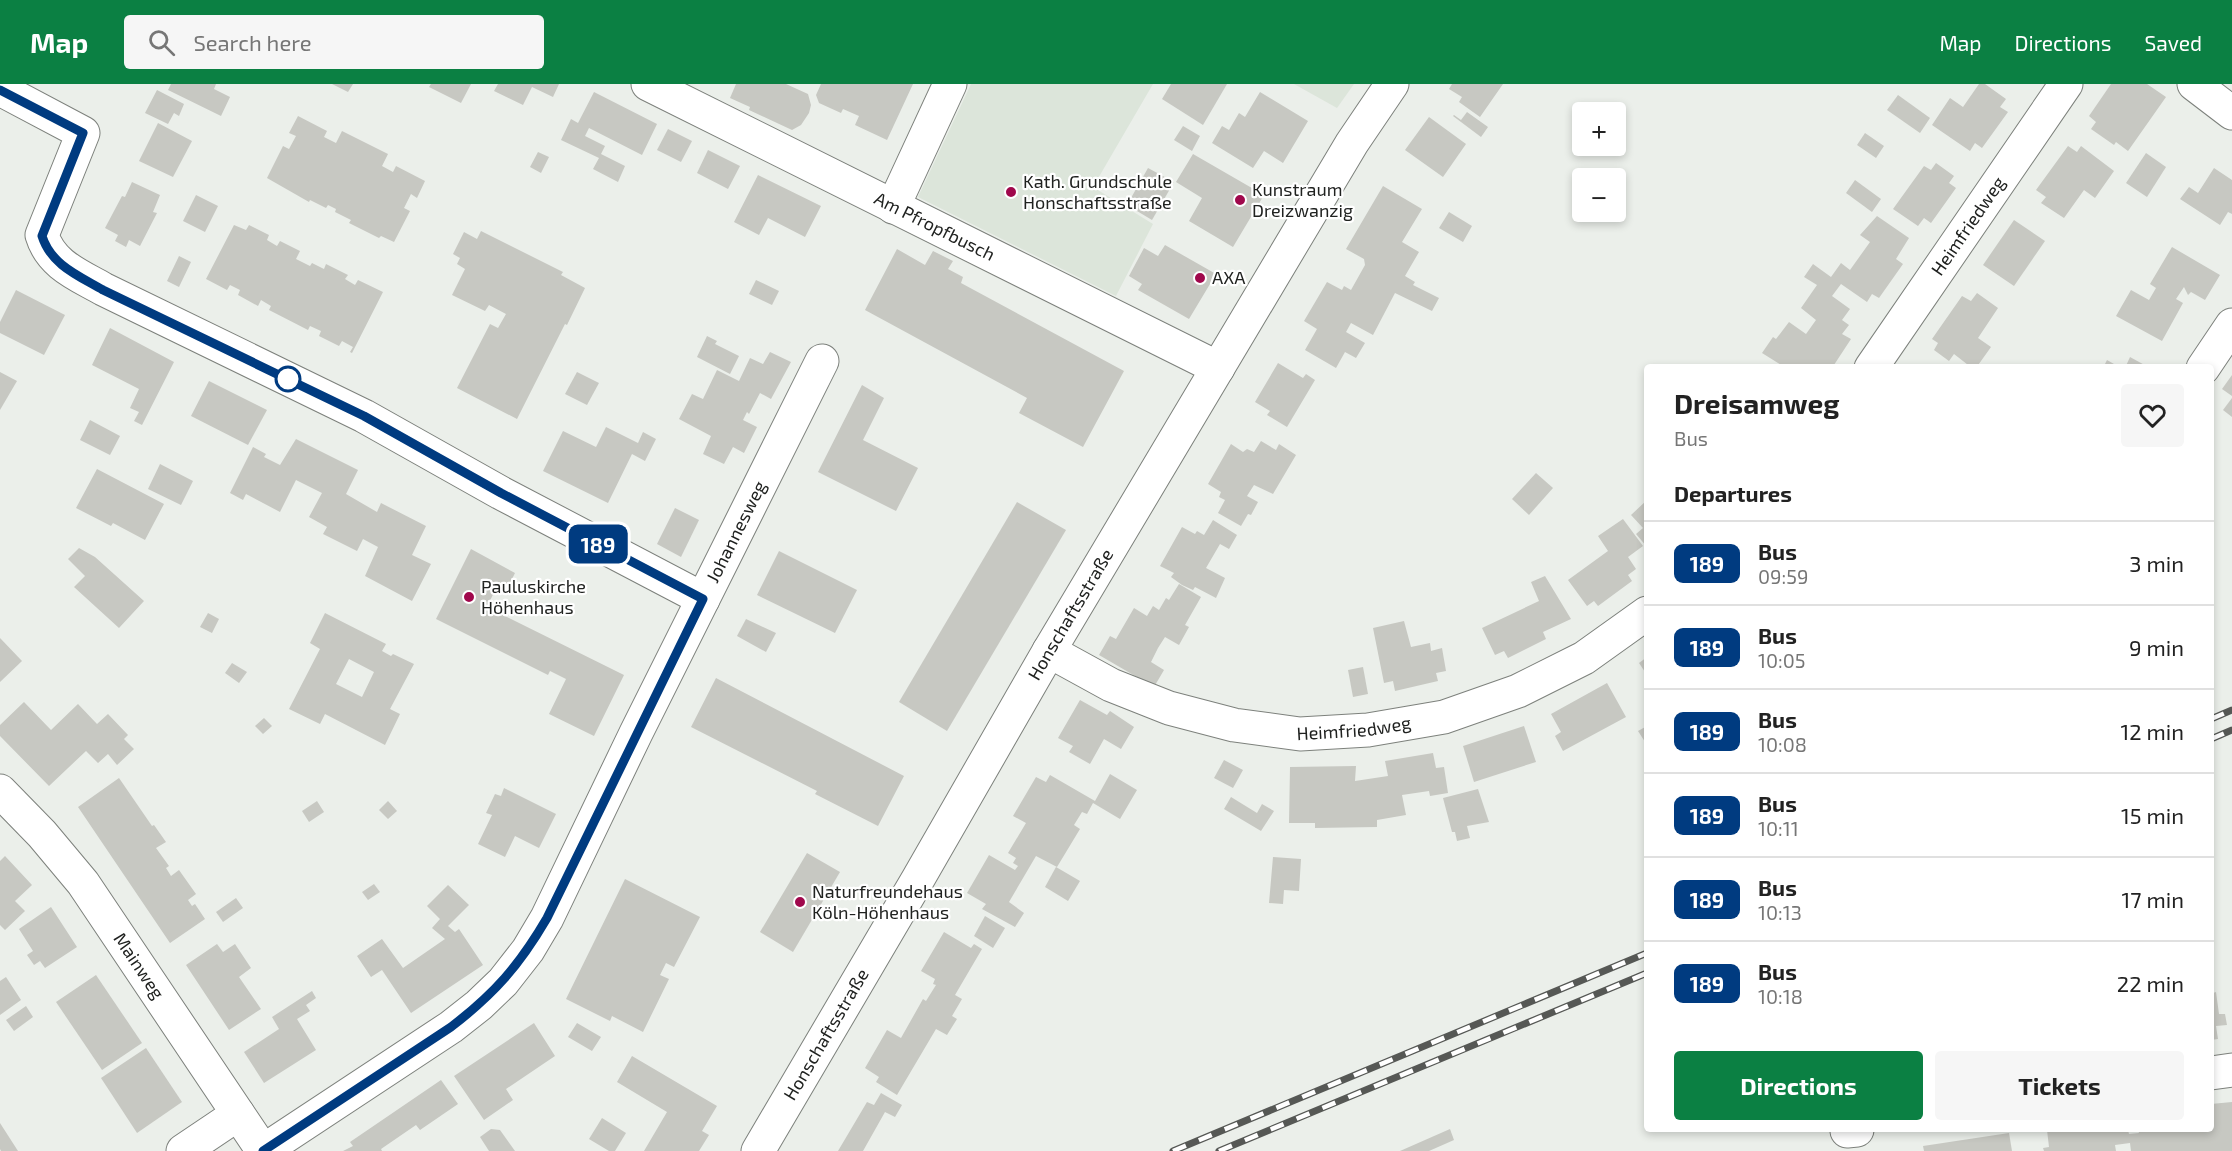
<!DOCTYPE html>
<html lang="en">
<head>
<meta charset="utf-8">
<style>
  body { margin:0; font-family:"Exo 2",sans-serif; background:#f6f6f6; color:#222; height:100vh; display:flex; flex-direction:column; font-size:22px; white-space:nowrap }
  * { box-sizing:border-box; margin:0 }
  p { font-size:20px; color:#767676 }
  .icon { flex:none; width:33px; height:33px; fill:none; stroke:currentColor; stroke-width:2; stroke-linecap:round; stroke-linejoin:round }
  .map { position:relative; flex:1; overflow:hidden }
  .panel { position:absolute; left:1644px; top:280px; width:570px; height:768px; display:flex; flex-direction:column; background:#fff; border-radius:6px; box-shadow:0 3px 9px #0003 }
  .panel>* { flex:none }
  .badge { padding:0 12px; border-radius:9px; font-size:21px; line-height:39px }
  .buttons { position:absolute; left:1572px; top:18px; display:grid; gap:12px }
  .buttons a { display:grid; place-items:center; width:54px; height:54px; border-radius:6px; background:#fff; box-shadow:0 3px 9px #0003; font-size:30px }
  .map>.badge { position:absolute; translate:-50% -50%; box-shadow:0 0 0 3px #fff }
  h2 { padding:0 30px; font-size:22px; line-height:54px }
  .round { display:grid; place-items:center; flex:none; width:63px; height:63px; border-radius:6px; background:#f6f6f6 }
  .headline { display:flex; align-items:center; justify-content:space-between; height:102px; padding:0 30px }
  h1 { font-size:28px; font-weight:700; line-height:45px }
  .cta { display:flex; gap:12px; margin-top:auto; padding:12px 30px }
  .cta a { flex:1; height:69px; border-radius:6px; background:#0b8043; color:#fff; font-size:24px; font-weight:700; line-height:69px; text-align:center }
  .cta a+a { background:#f6f6f6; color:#222 }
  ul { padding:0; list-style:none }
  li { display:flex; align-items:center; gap:18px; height:84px; padding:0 30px; border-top:2px solid #e0e0e0 }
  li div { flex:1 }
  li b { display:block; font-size:22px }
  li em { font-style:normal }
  li .badge { min-width:66px; font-weight:700; text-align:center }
  header { display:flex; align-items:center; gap:36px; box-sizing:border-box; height:84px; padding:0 30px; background:#0b8043; color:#fff }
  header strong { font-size:28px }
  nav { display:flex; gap:33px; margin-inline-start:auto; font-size:21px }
  .search { width:420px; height:54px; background:#f6f6f6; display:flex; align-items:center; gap:15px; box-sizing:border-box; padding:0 21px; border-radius:6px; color:#767676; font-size:22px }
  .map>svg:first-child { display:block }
  .built { fill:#dce5da }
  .building { fill:#c7c8c2; fill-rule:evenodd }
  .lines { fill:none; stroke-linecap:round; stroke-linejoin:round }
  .street-casing { stroke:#7d817c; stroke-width:35 }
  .street { stroke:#fff; stroke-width:33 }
  .rail-casing { stroke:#565855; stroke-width:7 }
  .rail { stroke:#fff; stroke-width:4.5; stroke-dasharray:14; stroke-linecap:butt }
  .line-casing { stroke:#fff; stroke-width:14 }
  .line { stroke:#003b80; stroke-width:9 }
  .poi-dot { fill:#a0084c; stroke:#fff; stroke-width:2 }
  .stop-dot { fill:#fff; stroke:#003b80; stroke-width:3 }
  .labels { text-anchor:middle; stroke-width:4.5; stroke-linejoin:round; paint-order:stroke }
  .poi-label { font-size:18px; fill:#202220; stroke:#fff; text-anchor:start }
  .street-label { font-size:18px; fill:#202220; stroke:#fff }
</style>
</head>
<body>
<header>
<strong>Map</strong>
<div class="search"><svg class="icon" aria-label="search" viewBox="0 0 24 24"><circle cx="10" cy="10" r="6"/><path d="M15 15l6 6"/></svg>Search here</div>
<nav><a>Map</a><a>Directions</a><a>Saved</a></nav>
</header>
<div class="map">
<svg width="2232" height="1067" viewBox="0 0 2232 1067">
  <rect width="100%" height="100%" fill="#ebefea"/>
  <g class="built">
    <polygon points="971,0 1153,0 1093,103 1153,140 1116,212 918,113"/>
    <polygon points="1294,0 1354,0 1337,24"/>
  </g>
  <g class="building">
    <polygon points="171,0 216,0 214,5 230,13 221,32 168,6"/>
    <polygon points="332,0 353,0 348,8"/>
    <polygon points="431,0 471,0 461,19 429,3"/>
    <polygon points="498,0 559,0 553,13 532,3 523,21 494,7"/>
    <polygon points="736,0 786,0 808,10 811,21 809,29 801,41 792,46 749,26 750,23 730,14"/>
    <polygon points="821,0 913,0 887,56 855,41 859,32 843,25 841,29 819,19 816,11"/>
    <polygon points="1171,0 1227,0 1203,41 1162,15"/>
    <polygon points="1452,0 1503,0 1480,33 1459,18 1462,13 1449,5"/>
    <polygon points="1979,0 1985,0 2006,15 2000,23 2008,28 1982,64 1975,59 1970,67 1932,41 1950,14 1963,23"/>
    <polygon points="2111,0 2147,0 2166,13 2128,67 2116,58 2114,61 2091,45 2096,38 2089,32"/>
    <polygon points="157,6 184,20 179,32 174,29 168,40 145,29"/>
    <polygon points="594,8 657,40 642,71 589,44 585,52 605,62 601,70 625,82 618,98 593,85 599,74 561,56 571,35 578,39"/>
    <polygon points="1260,8 1308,37 1283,79 1264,67 1253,84 1212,59 1222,42 1229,46 1239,29 1245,33"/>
    <polygon points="1898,11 1930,34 1920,49 1887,26"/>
    <polygon points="1467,28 1488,43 1481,53 1453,32 1454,31 1461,36"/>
    <polygon points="298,32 327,47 324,53 336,59 342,47 388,70 382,82 393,88 396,82 425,97 417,114 411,110 404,124 410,127 394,158 381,152 379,154 349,139 351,136 335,128 336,125 328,121 326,124 310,116 309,118 267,94 283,62 289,65 296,52 289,49"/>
    <polygon points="1429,33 1466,60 1443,93 1405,66"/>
    <polygon points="158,39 192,57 173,93 139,77"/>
    <polygon points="1183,42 1200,52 1192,67 1174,56"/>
    <polygon points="668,45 692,57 681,78 657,66"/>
    <polygon points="1865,49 1884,62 1876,74 1857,61"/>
    <polygon points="2068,62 2077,68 2081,62 2114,87 2095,114 2084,106 2064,134 2041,119 2046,113 2036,106"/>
    <polygon points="708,66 740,82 728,105 697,89"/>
    <polygon points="538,68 549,73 541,89 530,83"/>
    <polygon points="2146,69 2166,83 2147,113 2126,99"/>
    <polygon points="1193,70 1264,111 1233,163 1189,137 1202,114 1176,98"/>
    <polygon points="1936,79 1954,92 1949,99 1956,104 1931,139 1924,134 1918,142 1893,125 1924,82 1931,86"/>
    <polygon points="1148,84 1174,98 1152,136 1127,121"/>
    <polygon points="2214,84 2232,96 2232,130 2228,128 2220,141 2180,115 2189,103 2198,109"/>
    <polygon points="758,91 821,122 805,153 768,134 759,151 734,138"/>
    <polygon points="1855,96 1881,115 1872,128 1846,109"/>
    <polygon points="132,98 160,111 153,128 157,129 140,162 129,156 126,163 115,157 118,151 105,144 122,112 125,113"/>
    <polygon points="1383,102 1422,125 1402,158 1419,168 1405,192 1415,198 1413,201 1439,214 1432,227 1395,209 1373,251 1351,239 1346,248 1365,259 1356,274 1345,268 1336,284 1305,266 1317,245 1304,237 1327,198 1342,206 1344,202 1351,206 1365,181 1364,175 1346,165"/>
    <polygon points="196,111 218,122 205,148 183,137"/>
    <polygon points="1449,128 1472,142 1463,158 1439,144"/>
    <polygon points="1877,132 1909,154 1896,175 1903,180 1879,214 1872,210 1867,218 1841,200 1832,212 1850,225 1842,236 1849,241 1842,250 1851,255 1832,284 1796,284 1793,281 1792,284 1786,284 1762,269 1773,253 1776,255 1789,238 1806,250 1816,236 1801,224 1817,201 1804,193 1813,180 1831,193 1841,179 1850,186 1870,158 1860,151"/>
    <polygon points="2014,136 2045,157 2014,202 1983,181"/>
    <polygon points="234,141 246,146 249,141 269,151 267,156 277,162 280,157 300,167 296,175 310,182 312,179 324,185 326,180 348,191 345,195 355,201 358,196 383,208 352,269 350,268 353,263 342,257 339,262 319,252 321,247 310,242 308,246 269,226 271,222 261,216 258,222 238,211 240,206 230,201 227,206 206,195"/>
    <polygon points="481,147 563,188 561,191 585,204 567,241 565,240 517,335 457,304 490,240 498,244 506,230 489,221 485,227 452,211 465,185 457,180 460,174 453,170 464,148 477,155"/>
    <polygon points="1165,161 1216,190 1189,235 1138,206 1142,200 1129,192 1144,164 1158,172"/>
    <polygon points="2172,163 2220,191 2205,216 2191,208 2188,211 2184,203 2176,215 2183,219 2162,257 2116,232 2131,206 2149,216 2156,204 2150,200"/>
    <polygon points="897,165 925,181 933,167 953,177 948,185 963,193 961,199 1124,287 1083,363 1019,329 1027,314 865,226"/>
    <polygon points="179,172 191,178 179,203 167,197"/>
    <polygon points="756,196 779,207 772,221 749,210"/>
    <polygon points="16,206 65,231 44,271 0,249 0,238"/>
    <polygon points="1977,209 1998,224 1978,254 1991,263 1976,284 1972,284 1954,270 1949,277 1934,266 1938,259 1932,255 1962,212 1971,217"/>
    <polygon points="110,244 174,278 142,341 134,337 139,328 130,324 139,305 92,281"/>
    <polygon points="707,252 717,257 715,260 739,272 730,290 697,273"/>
    <polygon points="770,268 791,278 771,315 760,309 749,330 747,328 743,336 757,343 744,369 733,363 724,380 703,370 711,352 679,335 692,310 703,315 717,286 739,297 750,274 763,280"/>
    <polygon points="2130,273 2150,284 2125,284"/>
    <polygon points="2107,276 2121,284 2103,284"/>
    <polygon points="1278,279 1303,294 1306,290 1315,296 1287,343 1267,331 1270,327 1255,318"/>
    <polygon points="0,288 17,297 0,326"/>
    <polygon points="577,288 599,299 587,321 565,310"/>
    <polygon points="2232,291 2232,312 2222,305"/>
    <polygon points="209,297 267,326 248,361 191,332"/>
    <polygon points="862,301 884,314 863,356 918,384 896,427 818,388"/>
    <polygon points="2232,314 2232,333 2223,326"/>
    <polygon points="90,336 120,352 110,371 80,356"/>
    <polygon points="606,343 638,359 643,348 656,355 645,377 632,370 608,419 543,387 563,347 596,363"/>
    <polygon points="296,355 358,386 346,410 377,428 381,419 426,442 412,471 431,480 412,517 365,492 378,463 363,455 357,467 323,450 327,443 309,433 322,409 296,396 280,428 246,410 243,416 230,409 253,363 266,370 264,373 280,381"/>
    <polygon points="1261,357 1276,366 1279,360 1296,371 1273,410 1254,401 1247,412 1258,418 1251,431 1248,430 1241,442 1218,429 1225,416 1219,413 1221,408 1208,400 1231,360 1243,368 1247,365 1254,368"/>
    <polygon points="160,380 193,397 181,421 148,405"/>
    <polygon points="97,385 164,420 145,456 113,439 111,442 76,424"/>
    <polygon points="1536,389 1553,404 1529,431 1512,415"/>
    <polygon points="1647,416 1647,463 1636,450 1643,444 1631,431"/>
    <polygon points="1017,418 1066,446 947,647 899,618"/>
    <polygon points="675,424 699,436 681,473 657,460"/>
    <polygon points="1623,435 1643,462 1628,473 1636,485 1628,491 1632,497 1598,522 1594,517 1587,522 1568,496 1608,467 1598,452"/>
    <polygon points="1213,436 1237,451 1229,465 1220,460 1206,484 1225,494 1216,514 1195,503 1193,506 1182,501 1171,493 1174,489 1160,482 1182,443 1195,450 1197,447 1204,451"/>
    <polygon points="79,464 95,473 144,517 119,544 74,503 85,492 68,475"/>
    <polygon points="471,465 515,489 508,503 499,498 487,523 624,591 594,652 549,630 566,595 550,587 548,591 436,535"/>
    <polygon points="779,467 857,506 835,549 757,511"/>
    <polygon points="1545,492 1571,535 1543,548 1546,555 1508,574 1504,567 1495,571 1482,544 1539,517 1531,498"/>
    <polygon points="1179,500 1201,513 1185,541 1189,543 1179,561 1165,553 1158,564 1151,578 1164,586 1154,603 1099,571 1110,552 1116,555 1134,524 1147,532 1153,522 1159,526 1166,514 1169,516"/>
    <polygon points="208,529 219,535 212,549 200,543"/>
    <path d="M 325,529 L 386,560 L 382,567 L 391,572 L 393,570 L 414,580 L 390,625 L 400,630 L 385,661 L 325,630 L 320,640 L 289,625 L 320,565 L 310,559 ZM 349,575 L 374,588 L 362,613 L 336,600 Z"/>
    <polygon points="746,535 776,549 766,568 737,552"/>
    <polygon points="1404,537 1411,563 1430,559 1431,567 1442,564 1446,587 1436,589 1438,597 1395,607 1393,597 1384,599 1373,544"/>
    <polygon points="0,554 22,577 0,598"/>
    <polygon points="1647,573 1647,591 1639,579"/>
    <polygon points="232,579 247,588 239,599 225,589"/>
    <polygon points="1363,583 1368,610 1353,613 1348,586"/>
    <polygon points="716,594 904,692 878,742 815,710 817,707 691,643"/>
    <polygon points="1607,599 1626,633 1563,667 1555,652 1561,648 1551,630"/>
    <polygon points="1080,616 1107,631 1110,627 1134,643 1121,665 1104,655 1090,680 1069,668 1073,662 1058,654"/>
    <polygon points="24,618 51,646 78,620 97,640 108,630 128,651 124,655 134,665 117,681 108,670 98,679 86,667 49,702 0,652 0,641"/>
    <polygon points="264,634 272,642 263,650 255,642"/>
    <polygon points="1524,642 1536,678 1474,698 1463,662"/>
    <polygon points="1647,642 1647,661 1638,647"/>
    <polygon points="1433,669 1436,684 1444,683 1448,709 1430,712 1429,707 1402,711 1406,731 1377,736 1377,743 1315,744 1315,739 1289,739 1290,683 1356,682 1355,697 1388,692 1385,677"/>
    <polygon points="1224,676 1243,686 1233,704 1214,694"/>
    <polygon points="1110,690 1137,706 1120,735 1093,719 1087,730 1082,728 1074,741 1080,745 1057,783 1036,772 1009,818 1024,829 1015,843 982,825 986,820 967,809 989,771 1015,786 1018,782 1013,779 1016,774 1008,769 1026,739 1013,732 1036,693 1046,698 1050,691 1095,717"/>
    <polygon points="119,694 152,742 154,741 166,758 156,764 169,782 166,784 171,792 179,786 196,810 188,816 192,822 195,820 205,835 170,859 78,723"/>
    <polygon points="504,704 556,730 539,764 515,752 505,773 478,760 492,731 486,729 495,710 501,712"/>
    <polygon points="1478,705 1489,738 1467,742 1470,754 1457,757 1455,748 1452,748 1443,714"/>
    <polygon points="1231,713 1257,729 1262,720 1274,727 1261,747 1224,725"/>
    <polygon points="317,717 324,728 309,738 302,727"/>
    <polygon points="388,717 397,727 388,735 379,726"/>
    <polygon points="807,769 840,788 793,868 760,848"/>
    <polygon points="5,772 32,801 15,817 25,827 5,846 0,841 0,777"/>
    <polygon points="1273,773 1301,775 1299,807 1284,806 1283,820 1269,819"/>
    <polygon points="1056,783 1080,797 1068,817 1045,803"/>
    <polygon points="625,795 700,833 674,883 666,879 660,891 669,895 643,948 612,932 610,937 566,915"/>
    <polygon points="374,800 380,808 368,816 362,808"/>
    <polygon points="448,801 469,821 448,842 455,848 459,845 483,881 411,929 382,886 371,893 357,872 382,855 403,884 445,855 432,844 440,835 427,822"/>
    <polygon points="236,814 243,824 223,838 216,828"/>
    <polygon points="51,823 77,863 45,884 40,877 34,881 27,871 33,867 19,845"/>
    <polygon points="985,832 1005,844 993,864 974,852"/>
    <polygon points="944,848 971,864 974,860 982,865 955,911 962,915 952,932 957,935 947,951 936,945 897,1011 876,998 879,993 865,984 887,946 901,954 923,915 926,917 936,901 933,900 935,895 921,887"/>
    <polygon points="217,860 223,868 235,860 251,884 239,893 261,925 229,946 186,881"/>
    <polygon points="96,891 142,959 102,986 56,918"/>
    <polygon points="6,893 21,916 0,931 0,897"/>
    <polygon points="2211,902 2213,909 2216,908 2219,930 2225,930 2227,941 2216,942 2218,955 2211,956"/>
    <polygon points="312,907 316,914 306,921 310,927 297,935 316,966 264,999 244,968 279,945 272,933"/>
    <polygon points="26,922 33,933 14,947 6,936"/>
    <polygon points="534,939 555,972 506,1005 513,1016 484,1036 454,992"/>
    <polygon points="577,939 601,953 592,967 568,953"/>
    <polygon points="146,964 182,1018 137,1049 101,994"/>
    <polygon points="632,972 717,1022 702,1047 709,1051 699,1067 644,1067 667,1028 617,998"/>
    <polygon points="441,996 458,1020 420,1046 416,1041 381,1065 382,1067 343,1067 353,1062 350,1058"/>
    <polygon points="881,1009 902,1021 895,1033 885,1028 863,1067 838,1067 867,1018 874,1021"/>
    <polygon points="2232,1018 2232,1067 2131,1067 2130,1059 2115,1061 2116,1067 2044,1067 2043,1064 2049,1063 2047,1046 2128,1046 2129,1050 2139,1049 2138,1046 2211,1046 2211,1020"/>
    <polygon points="602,1034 626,1049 615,1067 609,1067 589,1055"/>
    <polygon points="0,1039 18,1067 1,1067 0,1065"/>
    <polygon points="491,1045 500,1046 515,1067 489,1067 480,1053"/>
    <polygon points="1450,1045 1454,1056 1429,1067 1400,1067"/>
    <polygon points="2009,1049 2012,1067 1924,1067 1923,1062"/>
  </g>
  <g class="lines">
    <g class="street-casing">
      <g id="street">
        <path id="s1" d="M 648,0 L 1218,284"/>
        <polyline points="2194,0 2232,29"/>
        <path d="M 0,5 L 83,49 L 42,151 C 51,181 79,191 103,205 L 364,332 L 501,409 L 703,515"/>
        <polyline points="893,123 950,0"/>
        <path id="s2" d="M 1871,284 L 2066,0"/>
        <polyline points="2203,284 2232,241"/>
        <path id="s3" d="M 1049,567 L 1111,601 L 1169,624 L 1234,641 L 1300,650 L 1368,646 L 1444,633 L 1518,607 L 1584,574 L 1647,529"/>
        <path id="s4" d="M 0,707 L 42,750 L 83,799 L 263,1067"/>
        <polyline points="2211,989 2232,986"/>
        <polyline points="1847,1047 1857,1046"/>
        <polyline points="183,1067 238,1030"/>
        <path id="s5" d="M 263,1067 L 451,943 L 479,921 L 503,898 L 528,866 L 547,834 L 636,649 L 822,277"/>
        <path id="s6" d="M 758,1067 L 918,795 L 1049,567 L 1352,59 L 1392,0"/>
      </g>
    </g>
    <use href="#street" class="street"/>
    <g class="rail-casing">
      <g id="rail">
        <polyline points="2211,635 2232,626"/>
        <polyline points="2211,655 2232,646"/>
        <polyline points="1173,1067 1647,869"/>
        <polyline points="1219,1067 1647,889"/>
      </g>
    </g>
    <use href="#rail" class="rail"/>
  </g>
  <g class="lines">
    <g class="line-casing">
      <path id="line" d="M 0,6 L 83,49 L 42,152 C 51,181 79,192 103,206 L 364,332 L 501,409 L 703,515 L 547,834 C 519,882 494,910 451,943 L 263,1067"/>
    </g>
    <use href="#line" class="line"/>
  </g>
  <g class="poi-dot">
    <circle cx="1011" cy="108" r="6"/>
    <circle cx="1240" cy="116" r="6"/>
    <circle cx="1200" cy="194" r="6"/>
    <circle cx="469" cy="513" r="6"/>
    <circle cx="800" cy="818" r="6"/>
  </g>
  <circle class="stop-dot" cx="288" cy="295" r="12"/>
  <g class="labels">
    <g class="poi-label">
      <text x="1023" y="104">Kath. Grundschule<tspan x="1023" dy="21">Honschaftsstraße</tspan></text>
      <text x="1252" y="112">Kunstraum<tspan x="1252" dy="21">Dreizwanzig</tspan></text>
      <text x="1212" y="200">AXA</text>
      <text x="481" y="509">Pauluskirche<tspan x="481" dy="21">Höhenhaus</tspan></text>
      <text x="812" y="814">Naturfreundehaus<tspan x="812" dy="21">Köln-Höhenhaus</tspan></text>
    </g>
    <g class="street-label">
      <text dy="6" stroke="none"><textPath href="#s2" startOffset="172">Heimfriedweg</textPath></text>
      <text dy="6" stroke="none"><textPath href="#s1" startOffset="320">Am Pfropfbusch</textPath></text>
      <text dy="6" stroke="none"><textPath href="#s5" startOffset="802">Johannesweg</textPath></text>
      <text dy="6" stroke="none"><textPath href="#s6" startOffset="621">Honschaftsstraße</textPath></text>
      <text dy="6" stroke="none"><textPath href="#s3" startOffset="321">Heimfriedweg</textPath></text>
      <text dy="6" stroke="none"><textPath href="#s4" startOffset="224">Mainweg</textPath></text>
      <text dy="6" stroke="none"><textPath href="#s6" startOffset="135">Honschaftsstraße</textPath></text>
    </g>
  </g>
</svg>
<div class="buttons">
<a>+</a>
<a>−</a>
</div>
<b class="badge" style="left:598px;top:460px;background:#003b80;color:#fff">189</b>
<section class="panel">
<div class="headline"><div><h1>Dreisamweg</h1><p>Bus</p></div><a class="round"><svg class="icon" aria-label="heart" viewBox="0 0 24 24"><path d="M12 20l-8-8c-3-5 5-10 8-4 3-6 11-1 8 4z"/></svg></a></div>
<h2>Departures</h2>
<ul>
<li><span class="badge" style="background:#003b80;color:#fff">189</span><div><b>Bus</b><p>09:59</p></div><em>3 min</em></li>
<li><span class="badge" style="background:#003b80;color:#fff">189</span><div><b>Bus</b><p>10:05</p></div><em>9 min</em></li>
<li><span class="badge" style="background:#003b80;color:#fff">189</span><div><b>Bus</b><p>10:08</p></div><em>12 min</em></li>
<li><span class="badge" style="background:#003b80;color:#fff">189</span><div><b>Bus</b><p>10:11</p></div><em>15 min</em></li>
<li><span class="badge" style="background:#003b80;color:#fff">189</span><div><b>Bus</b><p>10:13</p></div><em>17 min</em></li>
<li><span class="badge" style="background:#003b80;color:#fff">189</span><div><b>Bus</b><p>10:18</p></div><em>22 min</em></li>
</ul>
<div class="cta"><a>Directions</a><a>Tickets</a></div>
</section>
</div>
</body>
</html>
